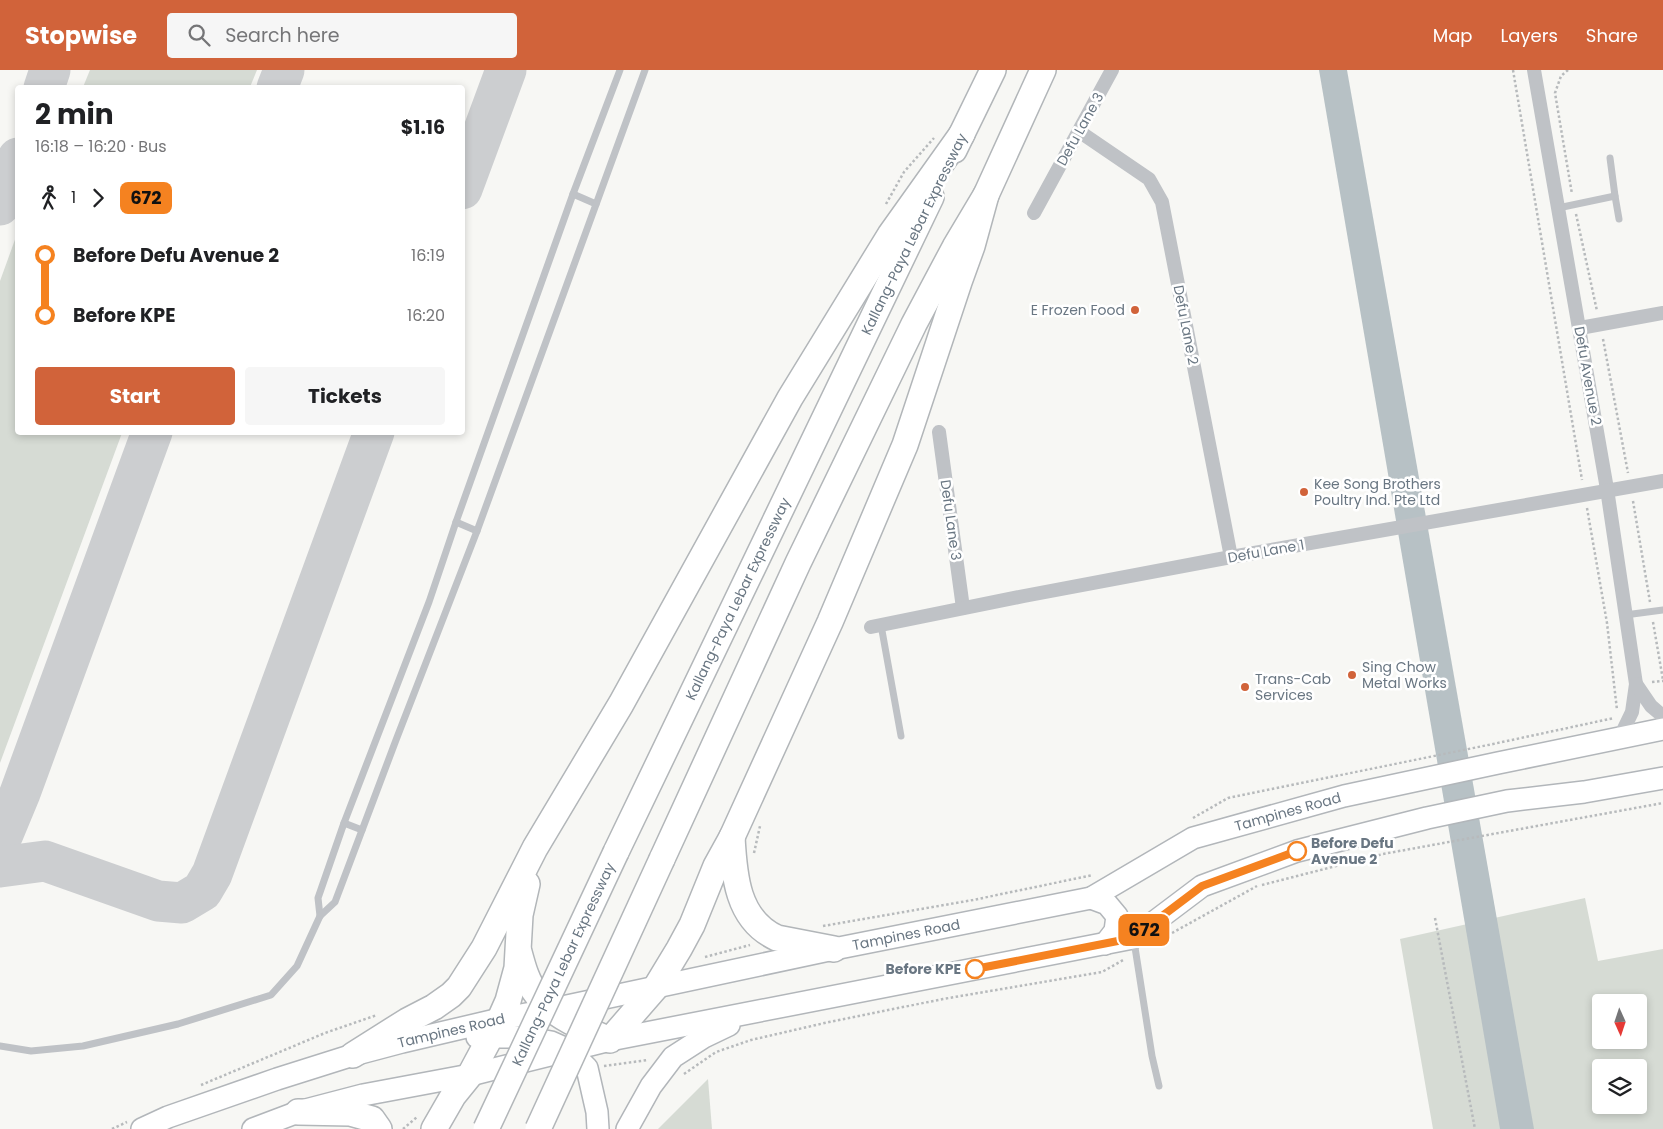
<!DOCTYPE html>
<html lang="en">
<head>
<meta charset="utf-8">
<style>
  body { margin:0; font-family:Poppins,sans-serif; background:#f6f6f6; color:#202124; height:100vh; display:flex; flex-direction:column; font-size:19px; white-space:nowrap }
  * { box-sizing:border-box; margin:0 }
  p { font-size:16px; color:#757577 }
  .icon { flex:none; width:28px; height:28px; fill:none; stroke:currentColor; stroke-width:2; stroke-linecap:round; stroke-linejoin:round }
  .map { position:relative; flex:1; overflow:hidden }
  .drawer { position:absolute; left:15px; top:15px; width:450px; height:350px; display:flex; flex-direction:column; background:#fff; border-radius:5px; box-shadow:0 2px 8px #0003 }
  .drawer>* { flex:none }
  .badge { padding:0 10px; border-radius:8px; font-size:18px; line-height:32px }
  .needle { width:32px; rotate:177deg }
  .fabs { position:absolute; left:1592px; top:924px; display:grid; gap:10px }
  .fabs a { display:grid; place-items:center; width:55px; height:55px; border-radius:5px; background:#fff; box-shadow:0 2px 8px #0003; font-size:25px }
  .map>.badge { position:absolute; translate:-50% -50%; box-shadow:0 0 0 2px #fff }
  .legs { display:flex; align-items:center; gap:8px; height:55px; padding:0 20px; font-size:16px }
  .legs p { margin-inline-start:auto }
  .headline { display:flex; align-items:center; justify-content:space-between; height:85px; padding:0 20px }
  h1 { font-size:28px; font-weight:700; line-height:38px }
  .action { display:flex; gap:10px; margin-top:auto; padding:10px 20px }
  .action a { flex:1; height:58px; border-radius:5px; background:#d1633a; color:#fff; font-size:20px; font-weight:700; line-height:58px; text-align:center }
  .action a+a { background:#f6f6f6; color:#202124 }
  ul { padding:0 20px; list-style:none }
  li { display:flex; align-items:center; gap:18px; height:60px; font-size:19px }
  li i { display:grid; place-items:center; width:8px; height:100%; margin:0 6px; background:currentColor }
  li i::after { content:''; width:12px; height:12px; margin:-6px; border:4px solid; border-radius:50%; background:#fff }
  li p { margin-inline-start:auto }
  li:first-child i { background:linear-gradient(#0000 50%,currentColor 0) }
  li:last-child i { background:linear-gradient(currentColor 50%,#0000 0) }
  header { display:flex; align-items:center; gap:30px; box-sizing:border-box; height:70px; padding:0 25px; background:#d1633a; color:#fff }
  header strong { font-size:24px }
  nav { display:flex; gap:28px; margin-inline-start:auto; font-size:18px }
  .search { width:350px; height:45px; background:#f6f6f6; display:flex; align-items:center; gap:12px; box-sizing:border-box; padding:0 18px; border-radius:5px; color:#757577; font-size:19px }
  .map>svg:first-child { display:block }
  .green { fill:#d6dbd4; fill-rule:evenodd }
  .water { fill:#b7c1c5 }
  .lines { fill:none; stroke-linecap:round; stroke-linejoin:round }
  .taxiway { stroke:#ccced0; stroke-width:41 }
  .primary-casing { stroke:#b2b6ba; stroke-width:24 }
  .highway-casing { stroke:#b2b6b9; stroke-width:28 }
  .path { stroke:#b7babc; stroke-width:2.5; stroke-dasharray:2.5 2.5; stroke-linecap:butt }
  .lane { stroke:#bfc2c6; stroke-width:7 }
  .street { stroke:#bfc2c6; stroke-width:14 }
  .primary { stroke:#fff; stroke-width:21 }
  .highway { stroke:#fff; stroke-width:25 }
  .highway-bridge-casing { stroke:#b2b6b9; stroke-width:28; stroke-linecap:butt }
  .highway-bridge { stroke:#fff; stroke-width:25 }
  .line-1-casing { stroke:#fff; stroke-width:11 }
  .line-1 { stroke:#f58220; stroke-width:8 }
  .poi-dot { fill:#d1633a; stroke:#fff; stroke-width:2 }
  .stop-1-dot { fill:#fff; stroke:#f58220; stroke-width:2.5 }
  .labels { text-anchor:middle; stroke-width:5; stroke-linejoin:round; paint-order:stroke }
  .street-label { font-size:14px; fill:#697682; stroke:#fff }
  .poi-label { font-size:14px; fill:#697682; stroke:#fff; text-anchor:start }
  .stop-label { font-size:14px; font-weight:bold; fill:#697682; stroke:#fff; text-anchor:start }
</style>
</head>
<body>
<header>
<strong>Stopwise</strong>
<div class="search"><svg class="icon" aria-label="search" viewBox="0 0 24 24"><circle cx="10" cy="10" r="6"/><path d="M15 15l6 6"/></svg>Search here</div>
<nav><a>Map</a><a>Layers</a><a>Share</a></nav>
</header>
<div class="map">
<svg width="1663" height="1059" viewBox="0 0 1663 1059">
  <rect width="100%" height="100%" fill="#f7f7f4"/>
  <g class="green">
    <polygon points="90,0 257,0 250,17 83,17"/>
    <polygon points="17,164 18,362 122,363 0,693 0,211"/>
    <path d="M 1585,828 L 1598,891 L 1663,879 L 1663,1059 L 1433,1059 L 1400,869 ZM 1601,932 L 1639,932 L 1639,970 L 1601,970 ZM 1601,998 L 1639,998 L 1639,1035 L 1601,1035 Z"/>
    <polygon points="708,1009 712,1059 658,1059"/>
  </g>
  <polygon class="water" points="1319,0 1347,0 1534,1059 1500,1059"/>
  <g class="lines">
    <g class="taxiway">
      <polyline points="44,18 50,0"/>
      <polyline points="277,18 284,0"/>
      <polyline points="462,119 506,0"/>
      <polyline points="0,135 18,88"/>
      <polyline points="0,768 3,764 20,723 152,362"/>
      <polyline points="0,797 45,791 158,831 182,833 202,821 212,804 374,362"/>
    </g>
    <g class="primary-casing">
      <g id="primary">
        <polyline points="1091,828 1107,834 1117,846 1115,861 1105,874"/>
        <polyline points="477,967 523,967 551,972 569,980 587,998 597,1042 598,1059"/>
        <path id="s1" d="M 142,1059 L 168,1047 L 277,1009 L 353,985 L 402,972 L 500,949 L 553,939 L 834,879 L 1091,828 L 1193,768 L 1344,726 L 1498,693 L 1663,659"/>
        <polyline points="253,1059 298,1042 363,1025 470,1005 610,970 1133,868 1202,816 1297,781 1427,748 1507,731 1584,722 1663,708"/>
        <polyline points="627,1059 651,1016 673,987 704,967 729,955"/>
      </g>
    </g>
    <g class="highway-casing">
      <g id="highway">
        <polyline points="954,80 993,0"/>
        <path d="M 732,767 C 734,805 737,850 777,868 L 834,879"/>
        <path id="s2" d="M 616,782 L 931,127"/>
        <polyline points="662,789 798,493 914,254 955,177 986,125 1043,0"/>
        <path d="M 519,882 C 523,897 527,912 537,925 C 551,945 588,961 610,970 L 656,917 L 679,879 L 692,855 L 716,796 L 732,767 L 830,552 L 905,375 L 959,212 L 972,176 L 986,125"/>
        <polyline points="353,985 407,951 434,937 451,925 459,917 484,878 535,778 621,634 790,328 890,165 962,64"/>
        <polyline points="298,1042 350,1043 372,1049 379,1059"/>
        <polyline points="434,1059 453,1026 470,1005 500,949 508,931 517,898 520,845 527,814"/>
      </g>
    </g>
    <g class="path">
      <polyline points="1513,0 1582,410"/>
      <polyline points="1568,0 1561,6 1555,23 1572,124"/>
      <polyline points="886,134 904,102 934,68"/>
      <polyline points="1576,144 1597,241"/>
      <polyline points="1603,269 1628,403"/>
      <polyline points="1633,431 1650,532"/>
      <polyline points="1587,438 1607,553 1617,640"/>
      <polyline points="1653,552 1663,610"/>
      <polyline points="1652,612 1663,611"/>
      <polyline points="1193,748 1228,728 1493,674 1614,648"/>
      <polyline points="754,783 760,756"/>
      <polyline points="1262,815 1383,784 1663,733"/>
      <polyline points="1435,848 1475,1059"/>
      <polyline points="823,856 973,830 1093,805"/>
      <polyline points="1172,863 1257,816"/>
      <polyline points="705,887 750,875"/>
      <polyline points="604,996 648,990"/>
      <polyline points="684,1004 716,982 751,970 829,952 943,929 1102,902 1125,889"/>
      <polyline points="201,1015 325,963 377,945"/>
      <polyline points="112,1059 127,1052"/>
      <polyline points="403,1059 417,1047"/>
    </g>
    <g class="lane">
      <polyline points="573,124 596,134"/>
      <polyline points="1615,126 1619,149"/>
      <polyline points="1558,138 1615,126 1610,88"/>
      <polyline points="456,452 477,461"/>
      <polyline points="1625,545 1663,540"/>
      <polyline points="881,555 901,666"/>
      <polyline points="344,753 362,760"/>
      <polyline points="320,846 318,828 344,753 429,532 456,452 573,124 620,0"/>
      <polyline points="1134,871 1152,986 1159,1016"/>
      <polyline points="0,976 31,981 83,976 178,954 271,925 297,896 320,846 335,832 396,670 477,461 645,0"/>
    </g>
    <g class="street">
      <polyline points="1534,0 1607,419 1636,614 1632,642 1619,669"/>
      <polyline points="1080,62 1149,109 1162,132 1231,487"/>
      <polyline points="1034,143 1112,0"/>
      <polyline points="1580,258 1663,243"/>
      <polyline points="939,362 963,538"/>
      <polyline points="871,557 1024,526 1231,487 1663,411"/>
      <polyline points="1636,614 1651,636 1663,646"/>
    </g>
    <use href="#primary" class="primary"/>
    <use href="#highway" class="highway"/>
    <g class="highway-bridge-casing">
      <g id="highway-bridge">
        <path id="s3" d="M 486,1059 L 616,782"/>
        <polyline points="538,1059 662,789"/>
      </g>
    </g>
    <use href="#highway-bridge" class="highway-bridge"/>
  </g>
  <g class="lines">
    <g class="line-1-casing">
      <polyline id="line-1" points="975,899 1133,868 1202,816 1297,781"/>
    </g>
    <use href="#line-1" class="line-1"/>
  </g>
  <g class="poi-dot">
    <circle cx="1135" cy="240" r="5"/>
    <circle cx="1304" cy="422" r="5"/>
    <circle cx="1352" cy="605" r="5"/>
    <circle cx="1245" cy="617" r="5"/>
  </g>
  <g class="stop-1-dot">
    <circle cx="1297" cy="781" r="9"/>
    <circle cx="975" cy="899" r="9"/>
  </g>
  <g class="labels">
    <g class="street-label">
      <text transform="translate(1080 59) rotate(-61)" y="5">Defu Lane 3</text>
      <text transform="translate(914 164) rotate(-64)" y="5">Kallang-Paya Lebar Expressway</text>
      <text transform="translate(1186 255) rotate(79)" y="5">Defu Lane 2</text>
      <text transform="translate(1588 306) rotate(80)" y="5">Defu Avenue 2</text>
      <text transform="translate(951 450) rotate(82)" y="5">Defu Lane 3</text>
      <text transform="translate(1266 481) rotate(-10)" y="5">Defu Lane 1</text>
      <text dy="5" stroke="none"><textPath href="#s2" startOffset="281">Kallang-Paya Lebar Expressway</textPath></text>
      <text dy="5" stroke="none"><textPath href="#s1" startOffset="1195">Tampines Road</textPath></text>
      <text dy="5" stroke="none"><textPath href="#s1" startOffset="790">Tampines Road</textPath></text>
      <text dy="5" stroke="none"><textPath href="#s3" startOffset="182">Kallang-Paya Lebar Expressway</textPath></text>
      <text dy="5" stroke="none"><textPath href="#s1" startOffset="325">Tampines Road</textPath></text>
    </g>
    <g class="poi-label">
      <text x="1125" y="245" text-anchor="end">E Frozen Food</text>
      <text x="1314" y="419">Kee Song Brothers<tspan x="1314" dy="16">Poultry Ind. Pte Ltd</tspan></text>
      <text x="1362" y="602">Sing Chow<tspan x="1362" dy="16">Metal Works</tspan></text>
      <text x="1255" y="614">Trans-Cab<tspan x="1255" dy="16">Services</tspan></text>
    </g>
    <g class="stop-label">
      <text x="1311" y="778">Before Defu<tspan x="1311" dy="16">Avenue 2</tspan></text>
      <text x="961" y="904" text-anchor="end">Before KPE</text>
    </g>
  </g>
</svg>
<div class="fabs">
<a><svg class="needle" viewBox="-14 -14 28 28"><path d="M0-13l5 13h-10z" fill="#e53935"/><path d="M0 13l5-13h-10z" fill="#757577"/></svg></a>
<a><svg class="icon" aria-label="layers" viewBox="0 0 24 24"><path d="M12 4l9 5-9 5-9-5zM3 14l9 5 9-5"/></svg></a>
</div>
<b class="badge" style="left:1144px;top:860px;background:#f58220;color:#111">672</b>
<section class="drawer">
<div class="headline"><div><h1>2 min</h1><p>16:18 – 16:20 · Bus</p></div><b>$1.16</b></div>
<div class="legs"><svg class="icon" aria-label="walk" viewBox="0 0 24 24"><circle cx="13" cy="4" r="2"/><path d="M13 8l-2 6 4 7M11 14l-3 7M7 12l3-4h3l4 4"/></svg>1<svg class="icon" aria-label="forward" viewBox="0 0 24 24"><path d="M9 5l7 7-7 7"/></svg><b class="badge" style="background:#f58220;color:#111">672</b></div>
<ul>
<li><i style="color:#f58220"></i><b>Before Defu Avenue 2</b><p>16:19</p></li>
<li><i style="color:#f58220"></i><b>Before KPE</b><p>16:20</p></li>
</ul>
<div class="action"><a>Start</a><a>Tickets</a></div>
</section>
</div>
</body>
</html>
